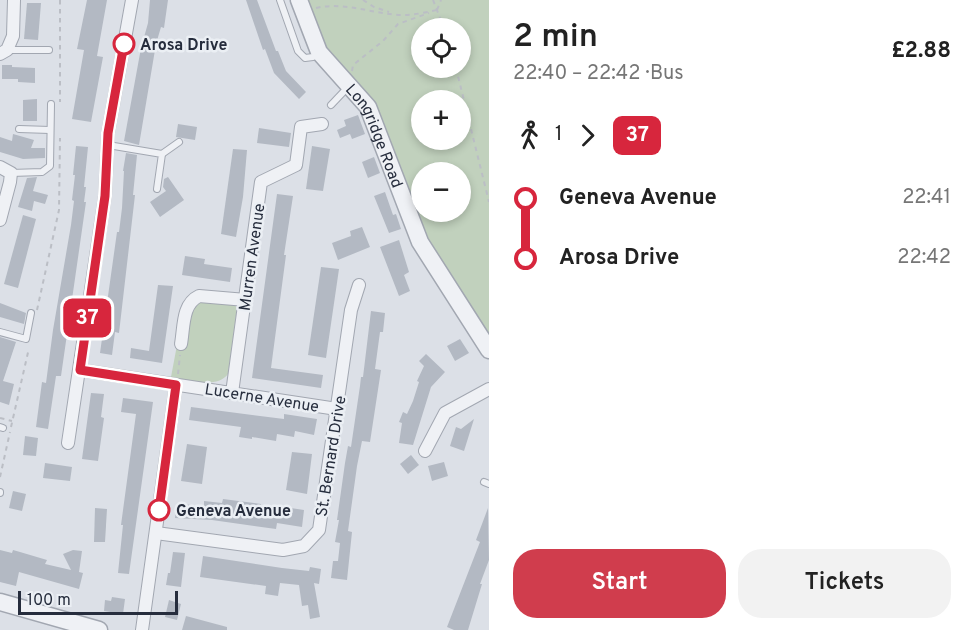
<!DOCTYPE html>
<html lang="en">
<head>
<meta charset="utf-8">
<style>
  body { margin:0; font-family:Overpass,sans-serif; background:#f2f2f2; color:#222; height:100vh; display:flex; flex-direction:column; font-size:22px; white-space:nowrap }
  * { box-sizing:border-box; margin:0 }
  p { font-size:20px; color:#767676 }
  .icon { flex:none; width:33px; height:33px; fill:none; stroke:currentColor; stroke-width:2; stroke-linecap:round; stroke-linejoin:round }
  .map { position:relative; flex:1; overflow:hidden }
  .panel { display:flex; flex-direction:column; background:#fff; width:486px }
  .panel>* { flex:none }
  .badge { padding:0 12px; border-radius:9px; font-size:21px; line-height:39px }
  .controls { position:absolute; left:411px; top:18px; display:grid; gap:12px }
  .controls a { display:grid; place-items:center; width:60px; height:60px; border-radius:50%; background:#fff; box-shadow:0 3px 9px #0003; font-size:30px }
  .scale { position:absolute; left:18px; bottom:15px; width:160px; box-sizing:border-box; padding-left:6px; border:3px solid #262d3d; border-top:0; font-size:16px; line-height:21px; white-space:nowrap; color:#262d3d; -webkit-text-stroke:4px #ebeff4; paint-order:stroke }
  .map>.badge { position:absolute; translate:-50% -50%; box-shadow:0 0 0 3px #fff }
  .legs { display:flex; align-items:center; gap:9px; height:66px; padding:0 24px; font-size:20px }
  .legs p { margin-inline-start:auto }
  .head { display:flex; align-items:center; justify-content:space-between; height:102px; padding:0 24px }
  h1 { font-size:33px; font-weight:600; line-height:45px }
  .primary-button { display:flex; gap:12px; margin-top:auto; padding:12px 24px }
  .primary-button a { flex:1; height:69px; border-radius:24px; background:#d03d4d; color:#fff; font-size:24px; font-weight:600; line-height:69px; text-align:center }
  .primary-button a+a { background:#f2f2f2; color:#222 }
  ul { padding:0 24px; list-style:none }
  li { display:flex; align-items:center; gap:21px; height:60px; font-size:22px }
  li i { display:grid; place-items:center; width:9px; height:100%; margin:0 8px; background:currentColor }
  li i::after { content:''; width:15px; height:15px; margin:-8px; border:4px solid; border-radius:50%; background:#fff }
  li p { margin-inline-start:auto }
  li:first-child i { background:linear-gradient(#0000 50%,currentColor 0) }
  li:last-child i { background:linear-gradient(currentColor 50%,#0000 0) }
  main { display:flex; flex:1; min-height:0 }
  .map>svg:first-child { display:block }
  .green { fill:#c1d1bd; fill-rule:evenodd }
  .building { fill:#b3b9c3 }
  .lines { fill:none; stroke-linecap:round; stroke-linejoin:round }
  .service-casing { stroke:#a2a7b1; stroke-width:8 }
  .minor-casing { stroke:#a2a7b1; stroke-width:14 }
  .tertiary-casing { stroke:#a2a7b1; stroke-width:19 }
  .path { stroke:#bbbec5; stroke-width:2; stroke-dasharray:4.5 4.5; stroke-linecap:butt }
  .service { stroke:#eff1f5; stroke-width:6 }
  .minor { stroke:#eff1f5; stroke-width:12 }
  .tertiary { stroke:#eff1f5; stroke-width:16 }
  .line-1-casing { stroke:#fff; stroke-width:14 }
  .line-1 { stroke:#d7263d; stroke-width:9 }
  .stop-1-dot { fill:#fff; stroke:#d7263d; stroke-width:3 }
  .labels { text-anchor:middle; stroke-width:5; stroke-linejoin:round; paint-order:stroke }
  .stop-label { font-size:16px; font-weight:bold; fill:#262d3d; stroke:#ebeff4; text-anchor:start }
  .street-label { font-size:16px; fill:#262d3d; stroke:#ebeff4 }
</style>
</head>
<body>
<main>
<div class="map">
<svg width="489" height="630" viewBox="0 0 489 630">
  <rect width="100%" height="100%" fill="#dce0e7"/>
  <g class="green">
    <path d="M 306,0 L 489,0 L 489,339 L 424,237 L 390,146 L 327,51 ZM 422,28 L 460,28 L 460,68 L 422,68 ZM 422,100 L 460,100 L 460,140 L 422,140 ZM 422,172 L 460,172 L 460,212 L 422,212 Z"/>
    <path d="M 195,301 L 233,303 L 237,308 L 228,374 C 216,390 188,379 171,377 L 177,345 Z"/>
  </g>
  <g class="building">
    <polygon points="87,0 107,0 97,56 103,57 91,122 72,119 84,50 77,49"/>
    <polygon points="150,0 168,0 164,28 161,27 156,44 139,145 124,141 141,48 148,23"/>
    <polygon points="246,0 257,0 276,51 278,51 286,71 306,92 299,99 274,73 265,49 263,50"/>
    <polygon points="27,3 41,3 38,40 24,39"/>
    <polygon points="2,65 12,65 12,67 35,68 35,83 18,82 18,79 2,79"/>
    <polygon points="37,99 37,121 23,121 23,100"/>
    <polygon points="358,115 365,134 352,139 350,134 340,138 337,130 346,126 344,120"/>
    <polygon points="178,124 197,127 195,140 176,137"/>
    <polygon points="259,128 291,133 289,147 257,143"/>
    <polygon points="13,134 34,140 31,148 45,148 45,158 23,159 0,152 0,137 12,141"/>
    <polygon points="76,146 88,147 84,187 86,187 84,202 86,202 61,376 56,376 48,429 36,427 42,382 46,383 53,330 71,225 74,201 72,200 75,175 73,175"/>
    <polygon points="312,146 330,149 323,191 306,189"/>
    <polygon points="233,149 247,150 243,197 236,237 221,234"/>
    <polygon points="126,153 137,155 133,195 135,195 119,333 115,332 112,355 100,353 117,232 119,232 122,208 124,171 123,171"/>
    <polygon points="374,157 380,173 368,178 362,162"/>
    <polygon points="37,177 33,191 48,195 45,204 34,201 32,211 18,207 27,178"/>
    <polygon points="168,177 184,200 160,217 150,202 166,191 163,187 164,179"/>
    <polygon points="385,192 393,215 396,214 401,229 389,233 374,196"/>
    <polygon points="277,194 293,196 284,255 286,255 271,368 323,375 321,388 252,378"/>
    <polygon points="23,215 36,219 18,288 4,284"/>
    <polygon points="362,227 370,247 338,260 332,243 351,236 350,231"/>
    <polygon points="399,240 409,272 404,275 410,291 399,296 380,247"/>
    <polygon points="185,256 205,259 204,264 232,268 230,282 182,275"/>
    <polygon points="321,267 339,269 326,358 308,355"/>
    <polygon points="158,285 173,286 162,363 130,358 131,348 149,351"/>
    <polygon points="0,303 26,313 24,324 0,317"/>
    <polygon points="371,311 385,313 383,332 380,332 375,369 381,370 370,442 362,441 357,466 348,531 352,532 347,580 331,578 333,561 338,561 340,543 335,542 339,520 337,520 345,463 348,446 351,447 360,386 361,377 363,377"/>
    <polygon points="0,337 16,342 3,381 14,384 9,405 0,402"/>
    <polygon points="460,339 469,353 455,361 447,346"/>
    <polygon points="426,354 445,372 431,387 413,445 399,443 402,423 399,422 403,412 407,414 413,401 419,382 417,381 424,366 419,361"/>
    <polygon points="91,393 104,394 101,417 104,418 98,461 82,459"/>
    <polygon points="123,398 153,402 129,574 118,573 123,525 121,525 136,414 121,412"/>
    <polygon points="191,407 284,419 284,414 317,419 314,435 295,431 294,437 277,434 276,441 252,437 252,439 239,437 241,427 189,420"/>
    <polygon points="474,419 464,451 450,446 456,427 461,429"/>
    <polygon points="25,436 38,438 36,456 23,455"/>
    <polygon points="187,444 207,447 202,484 181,481"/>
    <polygon points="292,452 312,454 307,494 286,490"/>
    <polygon points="411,455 419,465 408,474 400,464"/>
    <polygon points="444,462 448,476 432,481 428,466"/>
    <polygon points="45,463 72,467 70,481 43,478"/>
    <polygon points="13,491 26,494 22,511 9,508"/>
    <polygon points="223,499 261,504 261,509 283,512 284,507 304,510 302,527 277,523 276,529 212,520 175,518 177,503 204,507 204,501 222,503"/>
    <polygon points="95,508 107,509 105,542 94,542"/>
    <polygon points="488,508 489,560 480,584 482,584 468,630 454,630 447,627 480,542 476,540"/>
    <polygon points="0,550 12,553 13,550 20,552 47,560 45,564 71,570 63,554 73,550 82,551 79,572 83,573 79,589 19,572 16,586 0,582"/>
    <polygon points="173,552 185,553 181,587 166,585 168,573 170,573"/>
    <polygon points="203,556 282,568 309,571 310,567 321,569 319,584 314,583 320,617 310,619 308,605 302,606 299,585 280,583 278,596 265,594 266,586 200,577"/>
    <polygon points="112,597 125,599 123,614 104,611 105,600 111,601"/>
    <polygon points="169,600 181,604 177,620 165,617"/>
    <polygon points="186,616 227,627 227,630 182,630"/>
  </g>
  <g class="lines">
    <g class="service-casing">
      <g id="service">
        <polyline points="280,0 298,51 305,58 313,57 319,52"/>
        <polyline points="7,50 49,50"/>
        <polyline points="331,105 349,86"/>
        <polyline points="19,129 50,130"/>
        <polyline points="108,145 162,154 157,189"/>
        <polyline points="162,154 179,142"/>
        <polyline points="11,173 42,172 50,166 51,104"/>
        <polyline points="0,332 26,339 31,313"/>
        <polyline points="0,427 3,428"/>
        <polyline points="484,482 489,484"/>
        <polyline points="0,493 0,492"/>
      </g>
    </g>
    <g class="minor-casing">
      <g id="minor">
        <polyline points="0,54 7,50 13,36 14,0"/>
        <polyline points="0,167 11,173 10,182 0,220"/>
        <path d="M 181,344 C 184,327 182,304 199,296 L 246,300"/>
        <polyline points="80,370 337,409"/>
        <polyline points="232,393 261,182 296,165 301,127 322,124"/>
        <polyline points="68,443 105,196 108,133 132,0"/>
        <polyline points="425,451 445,413 489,389"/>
        <polyline points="156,533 283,550 304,546 319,530 351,310 359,285"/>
        <polyline points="142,630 176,385"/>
      </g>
    </g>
    <g class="tertiary-casing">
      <g id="tertiary">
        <path id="s1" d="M 299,0 L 319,52 L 368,107 L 420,242 L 489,350"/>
        <polyline points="0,602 99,630"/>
      </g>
    </g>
    <g class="path">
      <polyline points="60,0 60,102"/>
      <polyline points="363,0 374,7 389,12"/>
      <polyline points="433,0 444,28"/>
      <path d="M 316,8 C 346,1 374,15 404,15 C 415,15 427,12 437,10"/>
      <polyline points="437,10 441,0"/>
      <polyline points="456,68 489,202"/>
      <polyline points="352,71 353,65 383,41 398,24 429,13"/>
      <polyline points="37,310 59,210 60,138"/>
      <polyline points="178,374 180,355"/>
      <polyline points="0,418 12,421"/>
      <polyline points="11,427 29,348"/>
      <polyline points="0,477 10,432"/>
    </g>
    <use href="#service" class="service"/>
    <use href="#minor" class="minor"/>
    <use href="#tertiary" class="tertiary"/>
  </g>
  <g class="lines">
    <g class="line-1-casing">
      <polyline id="line-1" points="124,44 108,133 105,196 80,370 176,385 159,510"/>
    </g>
    <use href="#line-1" class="line-1"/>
  </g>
  <g class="stop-1-dot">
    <circle cx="124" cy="44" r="10"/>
    <circle cx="159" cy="510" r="10"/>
  </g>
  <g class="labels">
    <g class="stop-label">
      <text x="140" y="50">Arosa Drive</text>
      <text x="176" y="516">Geneva Avenue</text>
    </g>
    <g class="street-label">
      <text dy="6" stroke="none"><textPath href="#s1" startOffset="158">Longridge Road</textPath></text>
      <text transform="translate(251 257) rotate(-82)" y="6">Murren Avenue</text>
      <text transform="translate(262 397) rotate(9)" y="6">Lucerne Avenue</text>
      <text transform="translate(330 456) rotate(-81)" y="6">St. Bernard Drive</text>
    </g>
  </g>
</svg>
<div class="controls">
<a><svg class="icon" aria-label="locate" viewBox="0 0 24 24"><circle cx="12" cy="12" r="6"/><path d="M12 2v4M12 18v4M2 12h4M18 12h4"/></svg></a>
<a>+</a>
<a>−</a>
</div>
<div class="scale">100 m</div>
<b class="badge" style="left:87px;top:318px;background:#d7263d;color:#fff">37</b>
</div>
<section class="panel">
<div class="head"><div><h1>2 min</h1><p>22:40 – 22:42 · Bus</p></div><b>£2.88</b></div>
<div class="legs"><svg class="icon" aria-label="walk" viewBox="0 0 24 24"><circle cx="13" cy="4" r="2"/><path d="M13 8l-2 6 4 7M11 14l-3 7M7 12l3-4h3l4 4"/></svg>1<svg class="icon" aria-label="forward" viewBox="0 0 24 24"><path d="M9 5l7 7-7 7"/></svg><b class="badge" style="background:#d7263d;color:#fff">37</b></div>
<ul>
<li><i style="color:#d7263d"></i><b>Geneva Avenue</b><p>22:41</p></li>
<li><i style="color:#d7263d"></i><b>Arosa Drive</b><p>22:42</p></li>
</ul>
<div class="primary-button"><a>Start</a><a>Tickets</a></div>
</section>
</main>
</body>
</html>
